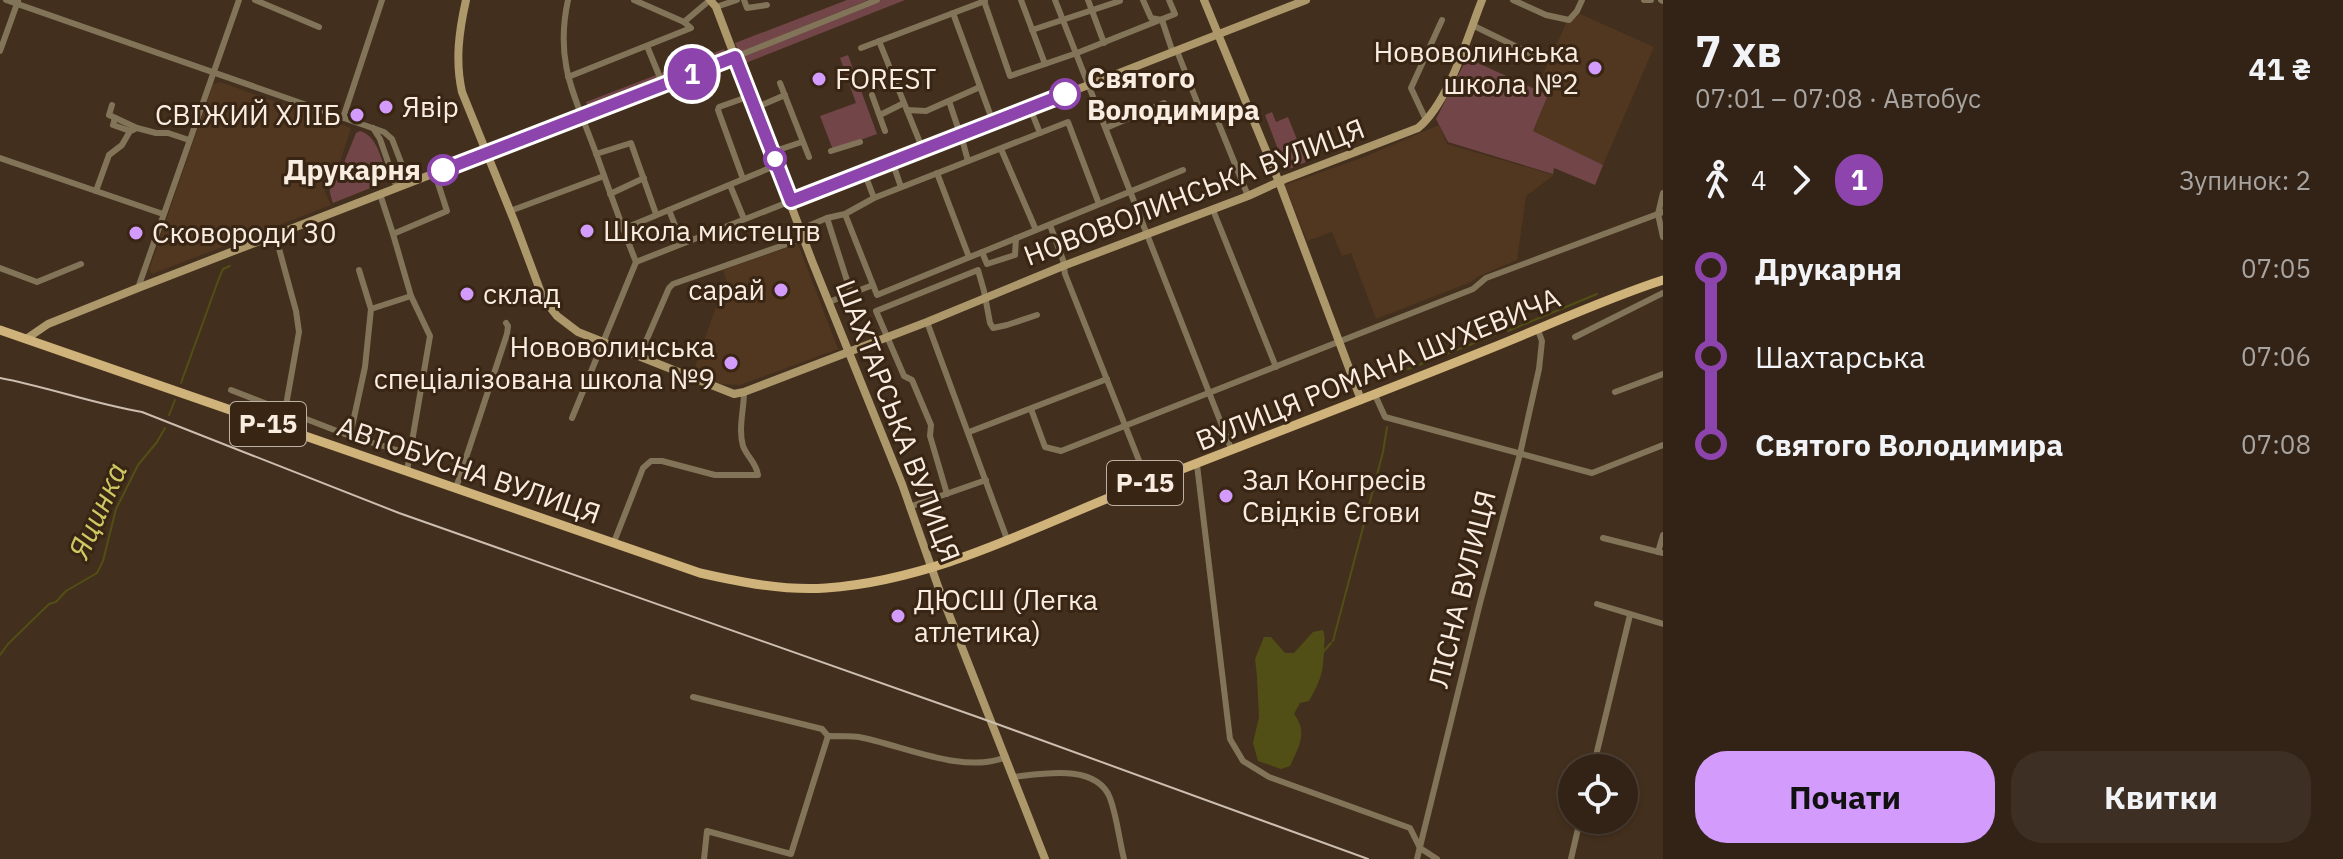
<!DOCTYPE html>
<html lang="uk">
<head>
<meta charset="utf-8">
<style>
  body { margin:0; font-family:"IBM Plex Sans",sans-serif; background:#3d2f23; color:#f1f3f6; height:100vh; display:flex; flex-direction:column; font-size:30px; white-space:nowrap }
  * { box-sizing:border-box; margin:0 }
  p { font-size:26px; color:#a8a4a1 }
  .icon { flex:none; width:44px; height:44px; fill:none; stroke:currentColor; stroke-width:2; stroke-linecap:round; stroke-linejoin:round }
  .map { position:relative; flex:1; overflow:hidden }
  .side { display:flex; flex-direction:column; background:#322316; width:680px }
  .side>* { flex:none }
  .badge { padding:0 16px; border-radius:26px; font-size:28px; line-height:52px }
  .buttons { position:absolute; left:1558px; top:754px; display:grid; gap:16px }
  .buttons a { display:grid; place-items:center; width:80px; height:80px; border-radius:50%; background:#322316; box-shadow:0 2px 6px #0004,0 0 0 2px #4d4035; font-size:40px }
  .map>.badge { position:absolute; translate:-50% -50%; box-shadow:0 0 0 4px #fff }
  .legs { display:flex; align-items:center; gap:12px; height:88px; padding:0 32px; font-size:26px }
  .legs p { margin-inline-start:auto }
  .summary { display:flex; align-items:center; justify-content:space-between; height:136px; padding:0 32px }
  h1 { font-size:44px; font-weight:800; line-height:60px }
  .button { display:flex; gap:16px; margin-top:auto; padding:16px 32px }
  .button a { flex:1; height:92px; border-radius:32px; background:#d39cfc; color:#111; font-size:32px; font-weight:800; line-height:92px; text-align:center }
  .button a+a { background:#3d2f23; color:#f1f3f6 }
  ul { padding:0 32px; list-style:none }
  li { display:flex; align-items:center; gap:28px; height:88px; font-size:30px }
  li i { display:grid; place-items:center; width:12px; height:100%; margin:0 10px; background:currentColor }
  li i::after { content:''; width:20px; height:20px; margin:-10px; border:6px solid; border-radius:50%; background:#322316 }
  li p { margin-inline-start:auto }
  li:first-child i { background:linear-gradient(#0000 50%,currentColor 0) }
  li:last-child i { background:linear-gradient(currentColor 50%,#0000 0) }
  main { display:flex; flex:1; min-height:0 }
  .map>svg:first-child { display:block }
  .built { fill:#513720 }
  .green { fill:#724648 }
  .water { fill:#514f15 }
  .lines { fill:none; stroke-linecap:round; stroke-linejoin:round }
  .stream { stroke:#514f15; stroke-width:2 }
  .street { stroke:#827459; stroke-width:6 }
  .secondary { stroke:#ad986c; stroke-width:8 }
  .primary { stroke:#cfb37a; stroke-width:9 }
  .rail { stroke:#ccbeb1; stroke-width:2 }
  .line-1-casing { stroke:#fff; stroke-width:18 }
  .line-1 { stroke:#8e44ad; stroke-width:12 }
  .poi-dot { fill:#d39cfc; stroke:#392514; stroke-width:3 }
  .stop-1-dot { fill:#fff; stroke:#8e44ad; stroke-width:4 }
  .labels { text-anchor:middle; stroke-width:6; stroke-linejoin:round; paint-order:stroke }
  .shield { fill:#392514; stroke:#bfb0a4; stroke-width:2 }
  .shield-label { font-size:26px; font-weight:bold; fill:#f9ece1 }
  .poi-label { font-size:28px; fill:#f9ece1; stroke:#392514; text-anchor:start }
  .stop-label { font-size:28px; font-weight:bold; fill:#f9ece1; stroke:#392514; text-anchor:start }
  .street-label { font-size:28px; fill:#f9ece1; stroke:#392514 }
  .water-label { font-size:30px; font-style:italic; fill:#ceca63; stroke:#392514 }
</style>
</head>
<body>
<main>
<div class="map">
<svg width="1663" height="859" viewBox="0 0 1663 859">
  <rect width="100%" height="100%" fill="#432f1d"/>
  <g class="built">
    <polygon points="1578,13 1654,47 1603,165 1533,131 1548,96 1536,90 1567,21"/>
    <polygon points="220,82 351,128 338,168 332,166 326,181 325,192 331,205 152,274 149,270 213,84"/>
    <polygon points="1439,125 1447,144 1554,175 1526,196 1517,260 1479,276 1471,282 1376,319 1351,253 1342,256 1332,232 1307,241 1285,185 1364,157"/>
    <polygon points="798,244 838,349 740,385 720,384 693,372 716,307 733,300 723,270"/>
  </g>
  <g class="green">
    <polygon points="847,0 868,0 739,53 735,43"/>
    <polygon points="881,0 905,0 743,64 739,56"/>
    <polygon points="724,49 726,56 588,108 586,102"/>
    <polygon points="848,55 877,134 833,150 820,116 856,103 840,58"/>
    <polygon points="1467,58 1548,95 1533,131 1603,165 1595,185 1554,168 1553,174 1448,142 1436,119"/>
    <polygon points="727,62 730,68 592,122 590,115"/>
    <polygon points="1272,112 1276,122 1288,117 1306,162 1284,171 1282,160 1265,115"/>
    <path d="M 360,131 C 376,136 379,153 385,168 L 372,175 L 370,181 L 373,187 L 333,203 C 330,195 328,186 331,178 L 337,180 L 356,133 Z"/>
  </g>
  <path class="water" d="M 1323,630 C 1326,639 1324,642 1324,650 C 1323,673 1321,680 1309,701 L 1300,703 L 1294,714 C 1308,732 1299,747 1290,766 L 1281,769 L 1258,761 L 1253,743 L 1259,717 L 1257,677 L 1255,659 L 1264,637 L 1271,637 L 1285,653 L 1294,653 L 1313,632 Z"/>
  <g class="lines">
    <g class="stream">
      <polyline points="1508,331 1597,294"/>
      <polyline points="1408,369 1495,335"/>
      <polyline points="181,383 218,281 223,269 230,266"/>
      <polyline points="169,415 175,400"/>
      <polyline points="1333,641 1383,452 1387,427"/>
      <polyline points="1323,652 1331,643"/>
      <polyline points="0,655 8,644 49,604 56,602 66,591 97,573 103,561 116,509 138,465 157,442 165,428"/>
    </g>
    <g class="street">
      <polyline points="6,0 384,132 392,139 409,183"/>
      <polyline points="255,0 319,27"/>
      <path d="M 568,0 C 554,64 576,98 597,156 C 610,192 622,227 636,262 L 572,418"/>
      <polyline points="744,0 747,8 767,5"/>
      <polyline points="1021,0 1045,64"/>
      <polyline points="1055,0 1232,451"/>
      <polyline points="1088,0 1104,43"/>
      <polyline points="1143,0 1151,18 1162,20 1173,53"/>
      <polyline points="1513,0 1546,15 1569,20 1577,11 1582,0"/>
      <polyline points="1644,0 1651,0"/>
      <polyline points="1661,0 1663,1"/>
      <polyline points="984,1 1010,76 1077,53 1175,14 1169,0"/>
      <polyline points="716,7 737,0"/>
      <polyline points="953,13 993,122"/>
      <polyline points="684,22 710,0"/>
      <polyline points="1472,25 1546,61"/>
      <polyline points="1032,30 1120,1"/>
      <polyline points="879,41 923,150"/>
      <polyline points="647,46 663,85"/>
      <polyline points="861,48 985,1"/>
      <polyline points="0,51 18,1"/>
      <polyline points="1177,51 1201,112 1214,112 1248,196"/>
      <polyline points="735,57 877,0"/>
      <polyline points="568,77 691,28 684,22 634,0"/>
      <polyline points="780,83 809,157"/>
      <polyline points="872,95 885,131"/>
      <polyline points="949,101 958,128"/>
      <polyline points="112,105 109,115 137,128 156,133 168,133 189,140"/>
      <polyline points="755,108 785,95"/>
      <polyline points="1030,108 1040,133"/>
      <polyline points="907,110 926,111 980,87"/>
      <polyline points="880,115 904,103"/>
      <polyline points="115,118 113,125 130,131 133,130"/>
      <polyline points="343,118 382,0"/>
      <polyline points="1426,120 1411,88 1442,20"/>
      <polyline points="373,128 380,139 397,188"/>
      <polyline points="1106,128 1164,103"/>
      <polyline points="961,135 968,161"/>
      <polyline points="1001,149 1036,230"/>
      <polyline points="831,151 860,142"/>
      <polyline points="772,152 802,142"/>
      <polyline points="596,154 631,143 656,214"/>
      <polyline points="0,158 163,214"/>
      <polyline points="892,161 901,187"/>
      <polyline points="864,172 874,198"/>
      <polyline points="937,173 969,257"/>
      <polyline points="743,179 718,110 719,107 750,96"/>
      <polyline points="730,185 744,219"/>
      <polyline points="96,191 109,155 122,145 130,131 137,128"/>
      <polyline points="1663,193 1658,214 1663,237"/>
      <polyline points="380,194 393,234"/>
      <polyline points="610,194 644,178"/>
      <polyline points="669,210 682,243"/>
      <polyline points="1213,210 1276,367"/>
      <polyline points="510,211 604,176"/>
      <polyline points="845,214 877,295 1183,170"/>
      <polyline points="827,218 851,293"/>
      <polyline points="1050,225 1063,260 1065,274 1140,463 1152,480"/>
      <polyline points="623,229 777,165"/>
      <polyline points="801,229 827,218 845,214 874,198 1068,122 1099,204"/>
      <polyline points="275,234 296,311 299,332 285,411"/>
      <polyline points="982,252 987,264 1015,255 1016,238"/>
      <polyline points="636,262 791,201"/>
      <polyline points="0,268 37,282 81,264"/>
      <polyline points="138,288 239,0"/>
      <polyline points="829,302 873,285"/>
      <polyline points="371,309 411,296"/>
      <polyline points="927,322 1007,539"/>
      <polyline points="1575,337 1663,293"/>
      <polyline points="640,355 669,288 673,284 804,238"/>
      <polyline points="231,390 350,436 410,454"/>
      <polyline points="1615,392 1663,374"/>
      <polyline points="1375,395 1385,417 1592,473 1663,445"/>
      <polyline points="1031,409 1045,447 1061,451 1473,289 1486,278 1663,212"/>
      <polyline points="969,432 1107,379"/>
      <polyline points="350,436 365,367 371,309 359,270"/>
      <polyline points="1197,465 1230,739 1243,761 1269,777 1410,828 1420,848 1437,859"/>
      <polyline points="407,471 430,336 411,296 393,234 447,211 435,174"/>
      <polyline points="456,488 507,334 508,326 506,323"/>
      <polyline points="947,494 930,436 931,425 912,380 904,376 876,311 978,270 984,291 990,323 993,328 1007,325 1037,315"/>
      <polyline points="909,507 986,480"/>
      <polyline points="1603,538 1663,553"/>
      <path d="M 614,542 L 643,468 L 651,461 L 662,461 L 715,475 L 758,475 C 756,462 747,457 743,446 C 738,429 744,409 744,392"/>
      <polyline points="1658,552 1663,535"/>
      <polyline points="1597,604 1663,624"/>
      <polyline points="693,697 822,729 828,736"/>
      <polyline points="1593,768 1630,615"/>
      <path d="M 1013,777 C 1042,774 1096,763 1110,798 C 1117,817 1119,839 1124,859"/>
      <path d="M 704,859 L 707,831 L 791,854 L 828,736 C 838,736 849,736 859,737 C 902,745 963,775 1006,757"/>
      <polyline points="1417,859 1480,603 1520,454 1539,369 1542,341 1538,330"/>
      <polyline points="1571,859 1580,820"/>
    </g>
    <g class="secondary">
      <path d="M 466,0 C 459,31 455,61 462,92 L 515,223 L 543,298 L 557,316 L 578,332 L 734,394 L 744,392 L 927,322 L 1063,266 L 1248,196 L 1285,179 L 1418,128 C 1449,102 1467,38 1482,0"/>
      <polyline points="710,0 716,7 812,261 902,484 939,589 1045,859"/>
      <polyline points="1204,0 1281,187 1361,400"/>
      <polyline points="791,201 1306,0"/>
      <polyline points="26,339 48,324 138,288 735,57"/>
    </g>
    <path class="primary" d="M 0,330 L 700,573 C 740,582 784,591 826,588 C 941,580 1045,521 1151,481 C 1264,437 1377,394 1489,349 C 1547,326 1604,299 1663,280"/>
    <path class="rail" d="M 0,378 C 48,387 94,404 142,412 L 399,513 L 986,720 L 1368,859"/>
  </g>
  <g class="lines">
    <g class="line-1-casing">
      <polyline id="line-1" points="443,170 735,57 791,201 1065,94"/>
    </g>
    <use href="#line-1" class="line-1"/>
  </g>
  <g class="poi-dot">
    <circle cx="1595" cy="68" r="8"/>
    <circle cx="819" cy="79" r="8"/>
    <circle cx="386" cy="107" r="8"/>
    <circle cx="357" cy="115" r="8"/>
    <circle cx="587" cy="231" r="8"/>
    <circle cx="136" cy="233" r="8"/>
    <circle cx="781" cy="290" r="8"/>
    <circle cx="467" cy="294" r="8"/>
    <circle cx="731" cy="363" r="8"/>
    <circle cx="1226" cy="496" r="8"/>
    <circle cx="898" cy="616" r="8"/>
  </g>
  <g class="stop-1-dot">
    <circle cx="1065" cy="94" r="14"/>
    <circle cx="775" cy="159" r="10"/>
    <circle cx="443" cy="170" r="14"/>
  </g>
  <g class="labels">
    <g class="shield">
      <rect x="230" y="402" width="76" height="44" rx="6"/>
      <rect x="1107" y="461" width="76" height="44" rx="6"/>
    </g>
    <g class="shield-label">
      <text x="268" y="433">Р-15</text>
      <text x="1145" y="492">Р-15</text>
    </g>
    <g class="poi-label">
      <text x="1579" y="62" text-anchor="end">Нововолинська<tspan x="1579" dy="32">школа №2</tspan></text>
      <text x="835" y="89">FOREST</text>
      <text x="402" y="117">Явір</text>
      <text x="341" y="125" text-anchor="end">СВІЖИЙ ХЛІБ</text>
      <text x="603" y="241">Школа мистецтв</text>
      <text x="152" y="243">Сковороди 30</text>
      <text x="765" y="300" text-anchor="end">сарай</text>
      <text x="483" y="304">склад</text>
      <text x="715" y="357" text-anchor="end">Нововолинська<tspan x="715" dy="32">спеціалізована школа №9</tspan></text>
      <text x="1242" y="490">Зал Конгресів<tspan x="1242" dy="32">Свідків Єгови</tspan></text>
      <text x="914" y="610">ДЮСШ (Легка<tspan x="914" dy="32">атлетика)</tspan></text>
    </g>
    <g class="stop-label">
      <text x="1087" y="88">Святого<tspan x="1087" dy="32">Володимира</tspan></text>
      <text x="421" y="180" text-anchor="end">Друкарня</text>
    </g>
    <g class="street-label">
      <text transform="translate(1194 192) rotate(-21)" y="10">НОВОВОЛИНСЬКА ВУЛИЦЯ</text>
      <text transform="translate(1378 369) rotate(-22)" y="10">ВУЛИЦЯ РОМАНА ШУХЕВИЧА</text>
      <text transform="translate(898 421) rotate(69)" y="10">ШАХТАРСЬКА ВУЛИЦЯ</text>
      <text transform="translate(469 470) rotate(19)" y="10">АВТОБУСНА ВУЛИЦЯ</text>
      <text transform="translate(1462 589) rotate(-76)" y="10">ЛІСНА ВУЛИЦЯ</text>
    </g>
    <g class="water-label">
      <text transform="translate(98 511) rotate(-66)" y="10">Яцинка</text>
    </g>
  </g>
</svg>
<div class="buttons">
<a><svg class="icon" aria-label="locate" viewBox="0 0 24 24"><circle cx="12" cy="12" r="6"/><path d="M12 2v4M12 18v4M2 12h4M18 12h4"/></svg></a>
</div>
<b class="badge" style="left:692px;top:74px;background:#8e44ad;color:#fff">1</b>
</div>
<section class="side">
<div class="summary"><div><h1>7 хв</h1><p>07:01 – 07:08 · Автобус</p></div><b>41 ₴</b></div>
<div class="legs"><svg class="icon" aria-label="walk" viewBox="0 0 24 24"><circle cx="13" cy="4" r="2"/><path d="M13 8l-2 6 4 7M11 14l-3 7M7 12l3-4h3l4 4"/></svg>4<svg class="icon" aria-label="forward" viewBox="0 0 24 24"><path d="M9 5l7 7-7 7"/></svg><b class="badge" style="background:#8e44ad;color:#fff">1</b><p>Зупинок: 2</p></div>
<ul>
<li><i style="color:#8e44ad"></i><b>Друкарня</b><p>07:05</p></li>
<li><i style="color:#8e44ad"></i><span>Шахтарська</span><p>07:06</p></li>
<li><i style="color:#8e44ad"></i><b>Святого Володимира</b><p>07:08</p></li>
</ul>
<div class="button"><a>Почати</a><a>Квитки</a></div>
</section>
</main>
</body>
</html>
